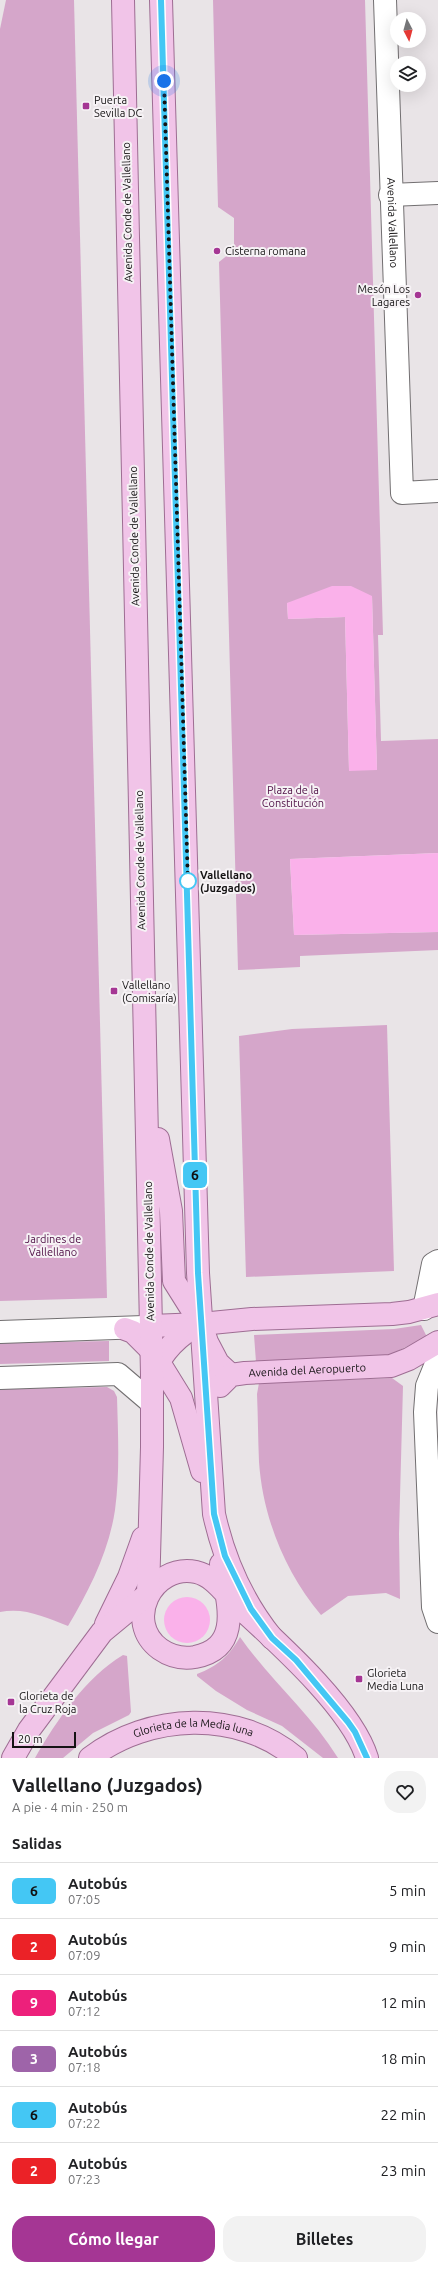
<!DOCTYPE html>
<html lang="es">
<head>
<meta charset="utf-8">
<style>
  body { margin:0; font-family:Ubuntu,sans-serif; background:#f2f2f2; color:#202124; height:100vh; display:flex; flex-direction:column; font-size:15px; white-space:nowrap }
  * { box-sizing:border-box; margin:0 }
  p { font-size:13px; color:#757577 }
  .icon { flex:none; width:22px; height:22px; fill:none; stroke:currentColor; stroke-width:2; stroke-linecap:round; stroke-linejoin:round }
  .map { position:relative; height:1758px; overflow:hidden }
  .panel { display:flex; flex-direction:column; background:#fff; flex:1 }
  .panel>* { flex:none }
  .badge { padding:0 8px; border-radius:6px; font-size:14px; line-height:26px }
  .needle { width:26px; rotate:174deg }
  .fabs { position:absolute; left:390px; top:12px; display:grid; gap:8px }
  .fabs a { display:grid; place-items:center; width:36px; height:36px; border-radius:50%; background:#fff; box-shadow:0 4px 16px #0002; font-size:20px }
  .scale { position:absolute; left:12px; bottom:10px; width:64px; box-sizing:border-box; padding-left:4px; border:2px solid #151314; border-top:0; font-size:11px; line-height:14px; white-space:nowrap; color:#151314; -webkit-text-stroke:3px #f6f2f5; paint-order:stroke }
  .you { position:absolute; width:20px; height:20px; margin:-10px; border:3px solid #fff; border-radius:50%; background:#1a73e8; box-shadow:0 0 0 6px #1a73e833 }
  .map>.badge { position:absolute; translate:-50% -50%; box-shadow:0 0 0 2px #fff }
  h2 { padding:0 12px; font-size:15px; line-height:36px }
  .round { display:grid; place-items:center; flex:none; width:42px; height:42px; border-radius:16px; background:#f2f2f2 }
  .head { display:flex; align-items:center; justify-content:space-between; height:68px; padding:0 12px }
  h1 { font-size:19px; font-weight:700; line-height:30px }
  .cta { display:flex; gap:8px; margin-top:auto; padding:8px 12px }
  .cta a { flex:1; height:46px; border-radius:16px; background:#a53694; color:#fff; font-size:16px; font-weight:700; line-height:46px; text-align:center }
  .cta a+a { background:#f2f2f2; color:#202124 }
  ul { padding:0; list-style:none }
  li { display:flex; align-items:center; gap:12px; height:56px; padding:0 12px; border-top:1px solid #e0e0e0 }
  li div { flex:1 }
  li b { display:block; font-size:15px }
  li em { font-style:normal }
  li .badge { min-width:44px; font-weight:700; text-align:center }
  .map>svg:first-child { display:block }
  .green { fill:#d5a6ca; fill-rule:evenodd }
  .water { fill:#fab1ea }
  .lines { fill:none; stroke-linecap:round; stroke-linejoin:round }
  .minor-casing { stroke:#726f71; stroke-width:24 }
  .tertiary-casing { stroke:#726f71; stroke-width:24 }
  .primary-casing { stroke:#9e6d93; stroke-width:24 }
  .minor { stroke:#fff; stroke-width:22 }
  .tertiary { stroke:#fff; stroke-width:22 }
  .primary { stroke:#f1c4e8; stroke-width:22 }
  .line-casing { stroke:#fff; stroke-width:9 }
  .line { stroke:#44c7f4; stroke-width:6 }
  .walk { stroke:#151314; stroke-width:4; stroke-dasharray:0 7.2 }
  .poi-dot { fill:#a53694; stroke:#f6f2f5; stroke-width:1.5 }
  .stop-dot { fill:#fff; stroke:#44c7f4; stroke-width:2 }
  .labels { text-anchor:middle; stroke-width:4; stroke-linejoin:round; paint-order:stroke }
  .poi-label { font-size:11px; fill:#151314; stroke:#f6f2f5; text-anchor:start }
  .street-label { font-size:11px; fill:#151314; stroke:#f6f2f5 }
  .park-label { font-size:11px; fill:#4e0f45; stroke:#f6f2f5 }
  .stop-label { font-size:11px; font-weight:bold; fill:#151314; stroke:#f6f2f5; text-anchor:start }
</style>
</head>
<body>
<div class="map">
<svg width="438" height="1758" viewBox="0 0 438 1758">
  <rect width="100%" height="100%" fill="#e9e4e7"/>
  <g class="green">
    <polygon points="6,0 74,0 107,1298 0,1301 0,29"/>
    <path d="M 213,0 L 365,0 L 383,635 L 378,635 L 381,741 L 438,739 L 438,853 L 290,859 L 294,935 L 438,932 L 438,950 L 300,956 L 300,967 L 238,970 L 219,262 L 234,250 L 234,218 L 218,207 ZM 372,596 L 377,770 L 349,770 L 345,617 L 288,619 L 287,603 Z"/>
    <polygon points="387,1025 394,1271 246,1277 239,1036 292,1029"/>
    <polygon points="421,1325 427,1337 385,1357 256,1362 254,1335 394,1329"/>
    <polygon points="109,1341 109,1361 0,1364 0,1343"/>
    <path d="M 392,1378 L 403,1386 L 399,1534 L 400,1599 L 386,1593 L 348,1596 L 321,1615 C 285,1572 263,1518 259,1462 C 258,1439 258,1417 257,1394 L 259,1383 Z"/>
    <path d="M 107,1387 L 114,1391 L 117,1397 C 118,1434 120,1473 115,1510 C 109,1551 89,1591 68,1626 C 45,1617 24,1607 0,1612 L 0,1389 Z"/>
    <path d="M 240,1637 C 270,1680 310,1713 338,1758 L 323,1758 L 282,1726 L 247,1710 L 216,1691 L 197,1676 L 197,1674 C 218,1666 229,1656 240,1637 Z"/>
    <path d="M 123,1655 L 127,1656 L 131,1712 L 129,1715 L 93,1733 L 63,1758 L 35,1758 C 57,1720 85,1678 123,1655 Z"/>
  </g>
  <g class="water">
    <polygon points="332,586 351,586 372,596 377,770 349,771 345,617 288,619 287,603"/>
    <polygon points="438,853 438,932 294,935 290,859"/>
    <circle cx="187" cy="1620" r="23"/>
  </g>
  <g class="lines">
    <g class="minor-casing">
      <g id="minor">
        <path id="s1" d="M 385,0 L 402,493 L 438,491"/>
        <polyline points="390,195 438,193"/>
        <polyline points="0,1332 144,1327"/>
        <polyline points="438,1359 427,1386 425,1412 433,1607 438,1622"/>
        <polyline points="0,1378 118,1374 152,1403"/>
      </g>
    </g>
    <g class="tertiary-casing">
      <polyline id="tertiary" points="424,1309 433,1264 438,1261"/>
    </g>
    <g class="primary-casing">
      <g id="primary">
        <path d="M 161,0 L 198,1273 L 214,1514 C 224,1559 243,1602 272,1638"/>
        <polyline points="158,1139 171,1211 174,1281 201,1324 207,1342 218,1363 231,1375"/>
        <polyline points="151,1326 201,1324 252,1319 392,1314 409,1312 438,1304"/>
        <polyline points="125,1329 133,1332 152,1351 181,1398 202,1471"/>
        <path d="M 153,1373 C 163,1351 178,1335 200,1324"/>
        <path id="s2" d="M 220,1386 L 231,1375 L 245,1373 L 391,1366 L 409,1359 L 438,1342"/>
        <path d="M 221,1564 C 226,1598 245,1647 195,1657 C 183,1659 170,1656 160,1649 C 123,1622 152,1563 196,1572 C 214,1576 224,1593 237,1605 C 276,1641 352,1708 367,1758"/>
        <polyline points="106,1624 129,1577 143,1538"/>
        <polyline points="13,1758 29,1730 102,1632 148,1594 152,1447 152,1375 123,0"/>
        <path id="s3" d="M 90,1758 C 149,1713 238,1709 296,1758"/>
      </g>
    </g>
    <use href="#minor" class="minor"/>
    <use href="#tertiary" class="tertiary"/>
    <use href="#primary" class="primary"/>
  </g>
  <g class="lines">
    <g class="line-casing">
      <polyline id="line" points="161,0 198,1273 214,1514 225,1556 251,1609 272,1638 296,1660 348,1722 355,1732 367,1758"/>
    </g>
    <use href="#line" class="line"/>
    <polyline class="walk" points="164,81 188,885 188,881"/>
  </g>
  <g class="poi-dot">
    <rect x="82" y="102" width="8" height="8" rx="2"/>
    <circle cx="217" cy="251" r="4"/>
    <circle cx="418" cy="295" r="4"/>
    <rect x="110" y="987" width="8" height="8" rx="2"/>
    <rect x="355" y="1675" width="8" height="8" rx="2"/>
    <rect x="7" y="1698" width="8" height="8" rx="2"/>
  </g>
  <circle class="stop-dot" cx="188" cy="881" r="8"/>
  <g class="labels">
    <g class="poi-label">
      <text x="94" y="104">Puerta<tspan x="94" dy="13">Sevilla DC</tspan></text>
      <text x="225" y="255">Cisterna romana</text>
      <text x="410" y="293" text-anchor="end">Mesón Los<tspan x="410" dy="13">Lagares</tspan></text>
      <text x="122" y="989">Vallellano<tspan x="122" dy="13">(Comisaría)</tspan></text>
      <text x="367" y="1677">Glorieta<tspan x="367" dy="13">Media Luna</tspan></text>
      <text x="19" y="1700">Glorieta de<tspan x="19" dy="13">la Cruz Roja</tspan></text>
    </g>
    <g class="street-label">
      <text transform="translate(127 212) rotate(-91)" y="4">Avenida Conde de Vallellano</text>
      <text dy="4" stroke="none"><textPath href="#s1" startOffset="223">Avenida Vallellano</textPath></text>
      <text transform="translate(134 536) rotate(-91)" y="4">Avenida Conde de Vallellano</text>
      <text transform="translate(140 860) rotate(-91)" y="4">Avenida Conde de Vallellano</text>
      <text transform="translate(149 1251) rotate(-91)" y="4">Avenida Conde de Vallellano</text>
      <text dy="4" stroke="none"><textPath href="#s2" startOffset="92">Avenida del Aeropuerto</textPath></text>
      <text dy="4" stroke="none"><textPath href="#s3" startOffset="111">Glorieta de la Media luna</textPath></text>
    </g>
    <g class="park-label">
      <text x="293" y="794">Plaza de la<tspan x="293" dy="13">Constitución</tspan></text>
      <text x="53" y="1243">Jardines de<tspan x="53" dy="13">Vallellano</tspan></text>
    </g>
    <g class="stop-label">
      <text x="200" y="879">Vallellano<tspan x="200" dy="13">(Juzgados)</tspan></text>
    </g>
  </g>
</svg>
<div class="fabs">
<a><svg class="needle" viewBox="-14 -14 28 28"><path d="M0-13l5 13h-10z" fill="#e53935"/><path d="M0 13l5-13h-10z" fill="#757577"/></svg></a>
<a><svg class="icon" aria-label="layers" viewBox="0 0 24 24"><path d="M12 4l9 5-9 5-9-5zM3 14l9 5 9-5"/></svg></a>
</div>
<div class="scale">20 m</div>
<div class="you" style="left:164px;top:81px"></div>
<b class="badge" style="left:195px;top:1175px;background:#44c7f4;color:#111">6</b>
</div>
<section class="panel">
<div class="head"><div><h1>Vallellano (Juzgados)</h1><p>A pie · 4 min · 250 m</p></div><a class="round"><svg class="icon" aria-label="heart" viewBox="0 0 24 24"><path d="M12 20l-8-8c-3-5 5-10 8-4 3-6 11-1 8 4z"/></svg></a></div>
<h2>Salidas</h2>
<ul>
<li><span class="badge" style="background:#44c7f4;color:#111">6</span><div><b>Autobús</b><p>07:05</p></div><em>5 min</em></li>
<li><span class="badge" style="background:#eb2227;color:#fff">2</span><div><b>Autobús</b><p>07:09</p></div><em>9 min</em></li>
<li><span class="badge" style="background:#ed207b;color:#fff">9</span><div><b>Autobús</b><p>07:12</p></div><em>12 min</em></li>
<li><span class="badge" style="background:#9e64a9;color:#fff">3</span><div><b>Autobús</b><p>07:18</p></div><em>18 min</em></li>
<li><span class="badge" style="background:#44c7f4;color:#111">6</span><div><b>Autobús</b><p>07:22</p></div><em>22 min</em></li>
<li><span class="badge" style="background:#eb2227;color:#fff">2</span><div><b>Autobús</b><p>07:23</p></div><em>23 min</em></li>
</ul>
<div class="cta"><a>Cómo llegar</a><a>Billetes</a></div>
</section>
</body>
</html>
